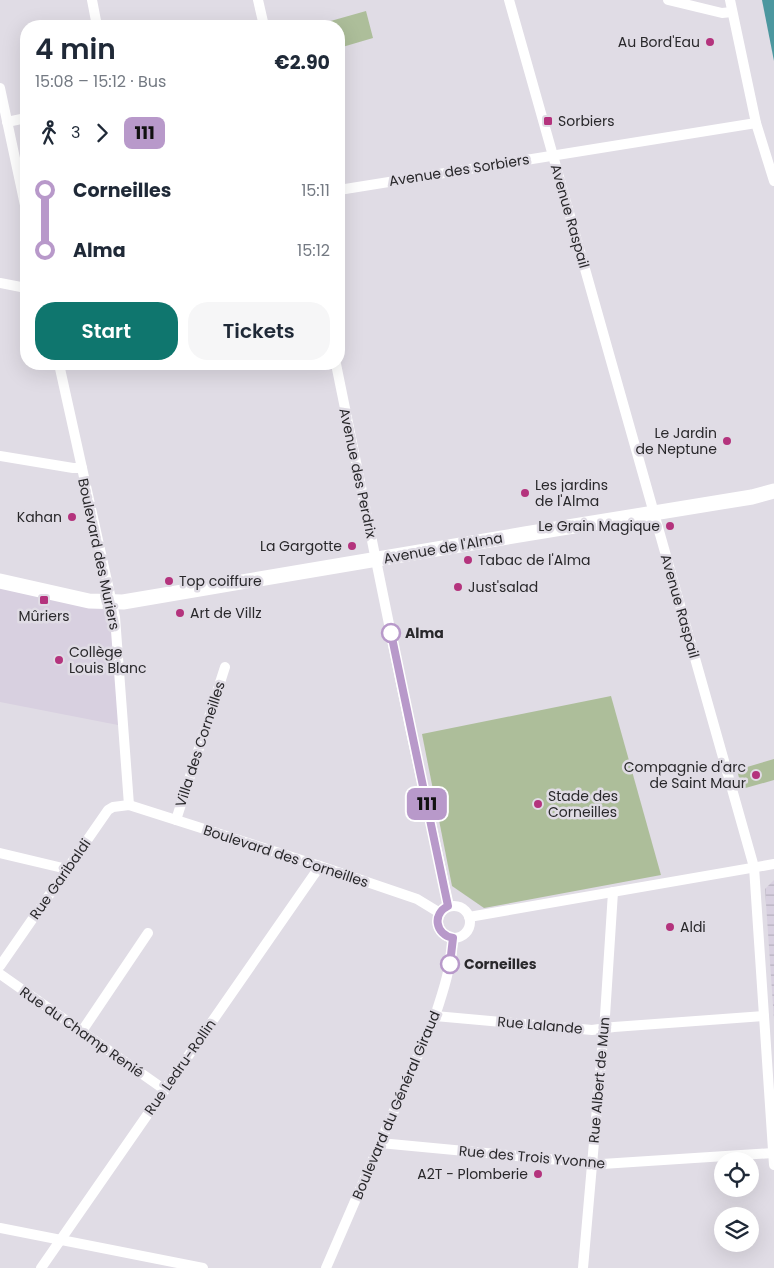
<!DOCTYPE html>
<html lang="en">
<head>
<meta charset="utf-8">
<style>
  body { margin:0; font-family:Poppins,sans-serif; background:#f6f6f7; color:#1f2937; height:100vh; display:flex; flex-direction:column; font-size:19px; white-space:nowrap }
  * { box-sizing:border-box; margin:0 }
  p { font-size:16px; color:#747a83 }
  .icon { flex:none; width:28px; height:28px; fill:none; stroke:currentColor; stroke-width:2; stroke-linecap:round; stroke-linejoin:round }
  .map { position:relative; flex:1; overflow:hidden }
  .sheet { position:absolute; left:20px; top:20px; width:325px; height:350px; display:flex; flex-direction:column; background:#fff; border-radius:20px; box-shadow:0 5px 20px #0002 }
  .sheet>* { flex:none }
  .badge { padding:0 10px; border-radius:8px; font-size:18px; line-height:32px }
  .fabs { position:absolute; left:714px; top:1152px; display:grid; gap:10px }
  .fabs a { display:grid; place-items:center; width:45px; height:45px; border-radius:50%; background:#fff; box-shadow:0 5px 20px #0002; font-size:25px }
  .map>.badge { position:absolute; translate:-50% -50%; box-shadow:0 0 0 2px #fff }
  .legs { display:flex; align-items:center; gap:8px; height:55px; padding:0 15px; font-size:16px }
  .legs p { margin-inline-start:auto }
  .head { display:flex; align-items:center; justify-content:space-between; height:85px; padding:0 15px }
  h1 { font-size:28px; font-weight:600; line-height:38px }
  .button { display:flex; gap:10px; margin-top:auto; padding:10px 15px }
  .button a { flex:1; height:58px; border-radius:20px; background:#0f766e; color:#fff; font-size:20px; font-weight:600; line-height:58px; text-align:center }
  .button a+a { background:#f6f6f7; color:#1f2937 }
  ul { padding:0 15px; list-style:none }
  li { display:flex; align-items:center; gap:18px; height:60px; font-size:19px }
  li i { display:grid; place-items:center; width:8px; height:100%; margin:0 6px; background:currentColor }
  li i::after { content:''; width:12px; height:12px; margin:-6px; border:4px solid; border-radius:50%; background:#fff }
  li p { margin-inline-start:auto }
  li:first-child i { background:linear-gradient(#0000 50%,currentColor 0) }
  li:last-child i { background:linear-gradient(currentColor 50%,#0000 0) }
  .map>svg:first-child { display:block }
  .built { fill:#d8d0e0 }
  .industrial { fill:url(#industrial-grid) }
  .grass { fill:#adbe9a }
  .water { fill:#4c979f }
  .lines { fill:none; stroke-linecap:round; stroke-linejoin:round }
  .minor { stroke:#fff; stroke-width:10 }
  .secondary { stroke:#fff; stroke-width:15 }
  .line-1-casing { stroke:#fff; stroke-width:11 }
  .line-1 { stroke:#b899ca; stroke-width:8 }
  .poi-dot { fill:#b4337d; stroke:#e0dce5; stroke-width:2 }
  .stop-1-dot { fill:#fff; stroke:#b899ca; stroke-width:2.5 }
  .labels { text-anchor:middle; stroke-width:5; stroke-linejoin:round; paint-order:stroke }
  .poi-label { font-size:14px; fill:#29282b; stroke:#e0dce5; text-anchor:start }
  .street-label { font-size:14px; fill:#29282b; stroke:#e0dce5 }
  .stop-label { font-size:14px; font-weight:bold; fill:#29282b; stroke:#e0dce5; text-anchor:start }
</style>
</head>
<body>
<div class="map">
<svg width="774" height="1268" viewBox="0 0 774 1268">
  <defs>
    <pattern id="industrial-grid" width="8" height="8" patternUnits="userSpaceOnUse" patternTransform="scale(1.25)"><rect width="8" height="8" fill="#d8d0e0"/><path d="M0 4h8M4 0v8" fill="none" stroke="#b9b3c0"/></pattern>
  </defs>
  <rect width="100%" height="100%" fill="#e0dce5"/>
  <polygon class="built" points="0,581 111,602 123,726 0,702"/>
  <polygon class="industrial" points="774,880 774,1020 765,889"/>
  <g class="grass">
    <polygon points="366,11 373,38 339,48 339,26 313,26"/>
    <polygon points="611,696 661,875 484,908 452,886 422,734"/>
    <polygon points="774,759 774,780 742,789 737,770"/>
  </g>
  <polygon class="water" points="762,0 774,0 774,61"/>
  <g class="lines">
    <g class="minor">
      <polyline points="92,0 97,26"/>
      <polyline points="258,0 264,26"/>
      <polyline points="509,0 754,867 774,1165"/>
      <polyline points="668,0 722,13 732,12"/>
      <polyline points="730,0 756,123 774,181"/>
      <polyline points="0,88 26,210"/>
      <polyline points="7,122 26,118"/>
      <polyline points="339,190 756,123"/>
      <polyline points="0,283 26,288"/>
      <polyline points="59,364 115,617 129,805"/>
      <polyline points="336,364 411,732 449,906"/>
      <polyline points="0,456 73,468 82,468"/>
      <polyline points="176,820 225,667"/>
      <polyline points="0,853 67,869"/>
      <circle cx="454" cy="922" r="16"/>
      <polyline points="469,917 774,864"/>
      <polyline points="0,966 108,810 113,807 129,805 320,866 417,899 440,913"/>
      <polyline points="0,974 165,1090"/>
      <polyline points="435,1016 592,1030 614,1027 764,1016"/>
      <polyline points="82,1031 148,933"/>
      <polyline points="380,1143 602,1164 773,1153"/>
      <polyline points="0,1228 203,1268"/>
      <polyline points="41,1268 320,866"/>
      <path d="M 326,1268 L 435,1016 C 444,989 451,967 453,938"/>
      <polyline points="583,1268 605,1016 613,892"/>
    </g>
    <polyline class="secondary" points="0,581 89,601 123,602 525,534 752,497 774,491"/>
  </g>
  <g class="lines">
    <g class="line-1-casing">
      <path id="line-1" d="M 391,633 L 448,906 C 432,914 435,934 453,938 L 450,964"/>
    </g>
    <use href="#line-1" class="line-1"/>
  </g>
  <g class="poi-dot">
    <circle cx="710" cy="42" r="5"/>
    <rect x="543" y="116" width="10" height="10" rx="2.5"/>
    <circle cx="727" cy="441" r="5"/>
    <circle cx="525" cy="493" r="5"/>
    <circle cx="72" cy="517" r="5"/>
    <circle cx="670" cy="526" r="5"/>
    <circle cx="352" cy="546" r="5"/>
    <circle cx="468" cy="560" r="5"/>
    <circle cx="169" cy="581" r="5"/>
    <circle cx="458" cy="587" r="5"/>
    <rect x="39" y="595" width="10" height="10" rx="2.5"/>
    <circle cx="180" cy="613" r="5"/>
    <circle cx="59" cy="660" r="5"/>
    <circle cx="756" cy="775" r="5"/>
    <circle cx="538" cy="804" r="5"/>
    <circle cx="670" cy="927" r="5"/>
    <circle cx="538" cy="1174" r="5"/>
  </g>
  <g class="stop-1-dot">
    <circle cx="391" cy="633" r="9"/>
    <circle cx="450" cy="964" r="9"/>
  </g>
  <g class="labels">
    <g class="poi-label">
      <text x="700" y="47" text-anchor="end">Au Bord'Eau</text>
      <text x="558" y="126">Sorbiers</text>
      <text x="717" y="438" text-anchor="end">Le Jardin<tspan x="717" dy="16">de Neptune</tspan></text>
      <text x="535" y="490">Les jardins<tspan x="535" dy="16">de l'Alma</tspan></text>
      <text x="62" y="522" text-anchor="end">Kahan</text>
      <text x="660" y="531" text-anchor="end">Le Grain Magique</text>
      <text x="342" y="551" text-anchor="end">La Gargotte</text>
      <text x="478" y="565">Tabac de l'Alma</text>
      <text x="179" y="586">Top coiffure</text>
      <text x="468" y="592">Just'salad</text>
      <text x="190" y="618">Art de Villz</text>
      <text x="44" y="621" text-anchor="middle">Mûriers</text>
      <text x="69" y="657">Collège<tspan x="69" dy="16">Louis Blanc</tspan></text>
      <text x="746" y="772" text-anchor="end">Compagnie d'arc<tspan x="746" dy="16">de Saint Maur</tspan></text>
      <text x="548" y="801">Stade des<tspan x="548" dy="16">Corneilles</tspan></text>
      <text x="680" y="932">Aldi</text>
      <text x="528" y="1179" text-anchor="end">A2T - Plomberie</text>
    </g>
    <g class="street-label">
      <text transform="translate(459 170) rotate(-9)" y="5">Avenue des Sorbiers</text>
      <text transform="translate(570 216) rotate(74)" y="5">Avenue Raspail</text>
      <text transform="translate(358 473) rotate(78)" y="5">Avenue des Perdrix</text>
      <text transform="translate(443 548) rotate(-10)" y="5">Avenue de l'Alma</text>
      <text transform="translate(99 554) rotate(78)" y="5">Boulevard des Muriers</text>
      <text transform="translate(680 606) rotate(74)" y="5">Avenue Raspail</text>
      <text transform="translate(200 744) rotate(-72)" y="5">Villa des Corneilles</text>
      <text transform="translate(286 856) rotate(18)" y="5">Boulevard des Corneilles</text>
      <text transform="translate(60 879) rotate(-55)" y="5">Rue Garibaldi</text>
      <text transform="translate(540 1025) rotate(5)" y="5">Rue Lalande</text>
      <text transform="translate(82 1032) rotate(35)" y="5">Rue du Champ Renié</text>
      <text transform="translate(180 1067) rotate(-55)" y="5">Rue Ledru-Rollin</text>
      <text transform="translate(599 1080) rotate(-85)" y="5">Rue Albert de Mun</text>
      <text transform="translate(396 1105) rotate(-67)" y="5">Boulevard du Général Giraud</text>
      <text transform="translate(532 1157) rotate(5)" y="5">Rue des Trois Yvonne</text>
    </g>
    <g class="stop-label">
      <text x="405" y="638">Alma</text>
      <text x="464" y="969">Corneilles</text>
    </g>
  </g>
</svg>
<div class="fabs">
<a><svg class="icon" aria-label="locate" viewBox="0 0 24 24"><circle cx="12" cy="12" r="6"/><path d="M12 2v4M12 18v4M2 12h4M18 12h4"/></svg></a>
<a><svg class="icon" aria-label="layers" viewBox="0 0 24 24"><path d="M12 4l9 5-9 5-9-5zM3 14l9 5 9-5"/></svg></a>
</div>
<b class="badge" style="left:427px;top:804px;background:#b899ca;color:#111">111</b>
<section class="sheet">
<div class="head"><div><h1>4 min</h1><p>15:08 – 15:12 · Bus</p></div><b>€2.90</b></div>
<div class="legs"><svg class="icon" aria-label="walk" viewBox="0 0 24 24"><circle cx="13" cy="4" r="2"/><path d="M13 8l-2 6 4 7M11 14l-3 7M7 12l3-4h3l4 4"/></svg>3<svg class="icon" aria-label="forward" viewBox="0 0 24 24"><path d="M9 5l7 7-7 7"/></svg><b class="badge" style="background:#b899ca;color:#111">111</b></div>
<ul>
<li><i style="color:#b899ca"></i><b>Corneilles</b><p>15:11</p></li>
<li><i style="color:#b899ca"></i><b>Alma</b><p>15:12</p></li>
</ul>
<div class="button"><a>Start</a><a>Tickets</a></div>
</section>
</div>
</body>
</html>
